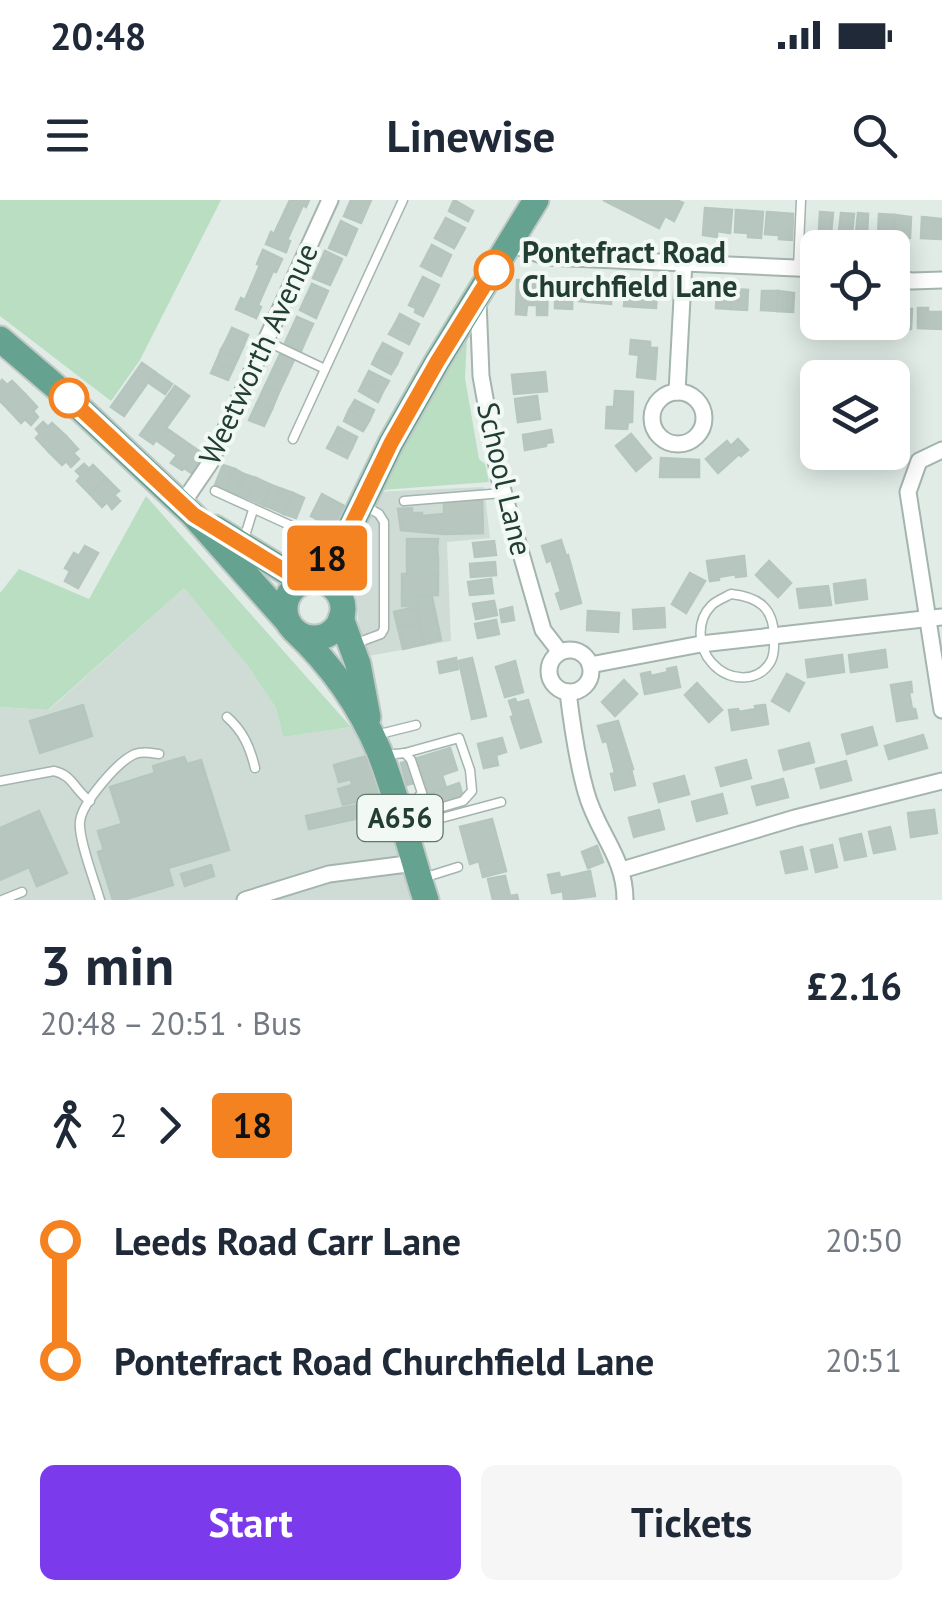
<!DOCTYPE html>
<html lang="en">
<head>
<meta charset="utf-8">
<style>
  body { margin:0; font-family:"PT Sans",sans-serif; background:#f6f6f7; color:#1f2937; height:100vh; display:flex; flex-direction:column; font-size:38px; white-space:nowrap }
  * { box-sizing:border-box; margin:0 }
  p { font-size:32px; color:#747a83 }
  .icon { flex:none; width:55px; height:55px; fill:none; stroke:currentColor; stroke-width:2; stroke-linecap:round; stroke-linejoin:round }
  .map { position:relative; height:700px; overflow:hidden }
  .sheet { display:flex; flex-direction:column; background:#fff; flex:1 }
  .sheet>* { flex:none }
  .badge { padding:0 20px; border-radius:8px; font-size:35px; line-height:65px }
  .tools { position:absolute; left:800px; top:30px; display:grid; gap:20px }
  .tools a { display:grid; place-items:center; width:110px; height:110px; border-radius:15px; background:#fff; box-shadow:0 5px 25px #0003; font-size:50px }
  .map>.badge { position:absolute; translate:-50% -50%; box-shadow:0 0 0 5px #fff }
  .legs { display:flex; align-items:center; gap:15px; height:110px; padding:0 40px; font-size:32px }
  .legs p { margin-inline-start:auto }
  .head { display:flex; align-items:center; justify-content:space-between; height:170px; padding:0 40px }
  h1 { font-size:55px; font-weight:600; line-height:75px }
  .cta { display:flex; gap:20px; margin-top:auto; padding:20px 40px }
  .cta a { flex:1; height:115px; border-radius:15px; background:#7c3aed; color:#fff; font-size:40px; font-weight:600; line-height:115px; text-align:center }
  .cta a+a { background:#f6f6f7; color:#1f2937 }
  ul { padding:0 40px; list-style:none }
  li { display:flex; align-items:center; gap:35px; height:120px; font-size:38px }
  li i { display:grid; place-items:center; width:15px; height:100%; margin:0 12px; background:currentColor }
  li i::after { content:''; width:25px; height:25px; margin:-12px; border:8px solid; border-radius:50%; background:#fff }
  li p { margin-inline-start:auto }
  li:first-child i { background:linear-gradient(#0000 50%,currentColor 0) }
  li:last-child i { background:linear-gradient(currentColor 50%,#0000 0) }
  .status { display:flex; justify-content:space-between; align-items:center; height:70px; padding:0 50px; background:#fff; direction:ltr }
  .status svg { height:28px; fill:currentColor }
  header { display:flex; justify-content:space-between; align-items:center; height:130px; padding:0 40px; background:#fff; font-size:45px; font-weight:600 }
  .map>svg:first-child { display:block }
  .built { fill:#cfdcd6 }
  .green { fill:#badec2 }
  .building { fill:#b7c7c0; stroke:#b4c6bd; stroke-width:2.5 }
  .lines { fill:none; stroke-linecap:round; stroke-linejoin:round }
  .service-casing { stroke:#a4b4ae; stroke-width:11 }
  .minor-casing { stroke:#a4b4ae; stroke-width:19 }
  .primary-casing { stroke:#c1c9c6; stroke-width:29 }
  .service { stroke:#fff; stroke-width:8 }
  .minor { stroke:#fff; stroke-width:15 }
  .primary { stroke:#65a390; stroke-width:25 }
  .line-1-casing { stroke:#fff; stroke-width:22 }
  .line-1 { stroke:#f58220; stroke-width:15 }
  .stop-1-dot { fill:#fff; stroke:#f58220; stroke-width:5 }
  .labels { text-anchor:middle; stroke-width:8; stroke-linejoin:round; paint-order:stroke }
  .shield { fill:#f2f9f5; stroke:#60756e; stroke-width:2.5 }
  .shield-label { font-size:28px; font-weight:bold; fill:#213d34 }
  .stop-label { font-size:30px; font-weight:bold; fill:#213d34; stroke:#f2f9f5; text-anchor:start }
  .street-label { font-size:30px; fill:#213d34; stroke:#f2f9f5 }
</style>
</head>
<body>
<div class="status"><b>20:48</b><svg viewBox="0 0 49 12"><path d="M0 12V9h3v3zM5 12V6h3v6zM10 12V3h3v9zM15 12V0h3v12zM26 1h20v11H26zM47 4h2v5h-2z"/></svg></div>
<header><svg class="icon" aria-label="menu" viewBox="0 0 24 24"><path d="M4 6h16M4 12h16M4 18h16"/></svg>Linewise<svg class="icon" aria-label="search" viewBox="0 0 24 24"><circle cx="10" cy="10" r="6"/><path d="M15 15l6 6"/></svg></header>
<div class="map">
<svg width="942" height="700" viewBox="0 0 942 700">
  <rect width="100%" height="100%" fill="#e1ece7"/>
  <g class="built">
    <polygon points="484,287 490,338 447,342 451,441 363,457 354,386 355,344 375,292"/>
    <polygon points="184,388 247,465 276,508 283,537 351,527 370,557 414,700 0,700 0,507 49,510"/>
  </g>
  <g class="green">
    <polygon points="0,0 221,0 140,160 111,201 0,116"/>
    <polygon points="467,136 465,178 479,259 485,264 489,282 382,290 443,174"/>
    <polygon points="146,296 351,527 283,537 276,508 247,465 184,388 48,510 0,507 0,393 19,369 89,399"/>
  </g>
  <g class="building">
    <polygon points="290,0 309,0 306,7 303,5 287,40 290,41 286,52 266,44 271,32 274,34"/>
    <polygon points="351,0 371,0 361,23 344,16"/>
    <polygon points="454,0 473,11 468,21 449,11"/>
    <polygon points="603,0 676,0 683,3 674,21 665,16 659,28"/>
    <polygon points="705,8 732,10 730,33 717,31 717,37 703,35"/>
    <polygon points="736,10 763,12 761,38 748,37 748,33 735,32"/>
    <polygon points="767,12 793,14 792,40 779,39 779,35 765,34"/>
    <polygon points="820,12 833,13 831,33 819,31"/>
    <polygon points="841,13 854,14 852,33 839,32"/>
    <polygon points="858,13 868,14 867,34 856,33"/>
    <polygon points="879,14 895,15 894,37 878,36"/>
    <polygon points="895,15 911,17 910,38 894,37"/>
    <polygon points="922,17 942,19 942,39 921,38"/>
    <polygon points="446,18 465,28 454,48 435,38"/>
    <polygon points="341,21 357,29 346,55 329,48"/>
    <polygon points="432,45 451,55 441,76 421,66"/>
    <polygon points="263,50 282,59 276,72 273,71 258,105 261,107 256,118 236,109 241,98 245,100 260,65 257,64"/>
    <polygon points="325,51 342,59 336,72 319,65"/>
    <polygon points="319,65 336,72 330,85 313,78"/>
    <polygon points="423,77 439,85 431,101 415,93"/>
    <polygon points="517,80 548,82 547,115 537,115 537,105 527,105 526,115 516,114"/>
    <polygon points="555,81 573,81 572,109 555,108"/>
    <polygon points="580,82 612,84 611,104 579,101"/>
    <polygon points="312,84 328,91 322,104 306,97"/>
    <polygon points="626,86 657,89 656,108 624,106"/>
    <polygon points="717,88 732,89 731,109 716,108"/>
    <polygon points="732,89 748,90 747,110 731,109"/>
    <polygon points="762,91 778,91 777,111 761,110"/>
    <polygon points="778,91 794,93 793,112 777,111"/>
    <polygon points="415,93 431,101 423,116 415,112 416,108 409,105"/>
    <polygon points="805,94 818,95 818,118 803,117"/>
    <polygon points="306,97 322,104 316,118 300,110"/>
    <polygon points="918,108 928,108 928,112 942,112 942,129 918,128"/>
    <polygon points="902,109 912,109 911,129 875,128 875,122 892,122 892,112 902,112"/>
    <polygon points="400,114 419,124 414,134 395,124"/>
    <polygon points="297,117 313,124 307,137 291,130"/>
    <polygon points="395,124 414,134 409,144 389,134"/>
    <polygon points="232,128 248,135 243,147 227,139"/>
    <polygon points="291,130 307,137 301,151 285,143"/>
    <polygon points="227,139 243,147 238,158 221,150"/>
    <polygon points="631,140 650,142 650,148 657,148 655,179 637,177 639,155 630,154"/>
    <polygon points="383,143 402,153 397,164 377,154"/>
    <polygon points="221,150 238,158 233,169 216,162"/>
    <polygon points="281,152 295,158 287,175 273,169"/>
    <polygon points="377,154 397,164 391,174 372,164"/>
    <polygon points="216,162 233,169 228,180 211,173"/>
    <polygon points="142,163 155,172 124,216 111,207"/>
    <polygon points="273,169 287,175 279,192 265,186"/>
    <polygon points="369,171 389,181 383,191 364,181"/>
    <polygon points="545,172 547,191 514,194 512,175"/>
    <polygon points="156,173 172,184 165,194 149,183"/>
    <polygon points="2,180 7,185 12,181 25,194 9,210 0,201 0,183"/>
    <polygon points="364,181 383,191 378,202 359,191"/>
    <polygon points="175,186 189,196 166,228 209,258 196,276 184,268 182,270 171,263 177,255 156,240 153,244 140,235"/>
    <polygon points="265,186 279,192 272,209 257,203"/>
    <polygon points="615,191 633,192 632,222 628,222 627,229 606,228 607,207 614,207"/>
    <polygon points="25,194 37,207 33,211 38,217 31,225 25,219 21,223 9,210"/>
    <polygon points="537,196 540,219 518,222 515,199"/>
    <polygon points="355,200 374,210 369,221 349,210"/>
    <polygon points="257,203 272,209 264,226 249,220"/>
    <polygon points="349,210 369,221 363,231 344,221"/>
    <polygon points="43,222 48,227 52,223 66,236 49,252 36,238 40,234 36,229"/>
    <polygon points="338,227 357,237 352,248 333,237"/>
    <polygon points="551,230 553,242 546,243 546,246 525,250 523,235"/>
    <polygon points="631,234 651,258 636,271 616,246"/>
    <polygon points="66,236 78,249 73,253 79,259 71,267 66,261 62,265 49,252"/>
    <polygon points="333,237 352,248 347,258 327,248"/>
    <polygon points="738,239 748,250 741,256 739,254 718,273 706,259 727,241 731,246"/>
    <polygon points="661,258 699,260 699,277 660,277"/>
    <polygon points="84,264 89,269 93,265 106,278 90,294 77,281 81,276 76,271"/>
    <polygon points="223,265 235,269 226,290 215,285"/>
    <polygon points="235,269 244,274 236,294 226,290"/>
    <polygon points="244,274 256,278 247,298 236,294"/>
    <polygon points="106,278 119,291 114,295 120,301 112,309 107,302 102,307 90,294"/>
    <polygon points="256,278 271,285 263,305 247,298"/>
    <polygon points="271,285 282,289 273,309 263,305"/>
    <polygon points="282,289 293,293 284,314 273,309"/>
    <polygon points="293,293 304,298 296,318 284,314"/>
    <polygon points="322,294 348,308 336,330 311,316"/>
    <polygon points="482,298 483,333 444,334 401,330 398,309 412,308 412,313 422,313 422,316 444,314 444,301"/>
    <polygon points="407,339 438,339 437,349 407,349"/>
    <polygon points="561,340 566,356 568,355 581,403 561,409 556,394 561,392 551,360 547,362 542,346"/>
    <polygon points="494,341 496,355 475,357 473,343"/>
    <polygon points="85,346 98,353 78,388 65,381 70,371 65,368 74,353 79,356"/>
    <polygon points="407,349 437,349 438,358 407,358"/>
    <polygon points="744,356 746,376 736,377 736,374 719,377 719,380 710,381 707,361"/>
    <rect x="407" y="358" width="31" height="7"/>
    <polygon points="769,361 791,383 778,397 756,375"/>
    <polygon points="495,362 496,375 471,377 470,364"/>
    <rect x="407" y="365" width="31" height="9"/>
    <polygon points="690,373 705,381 686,413 672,404"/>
    <rect x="402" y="374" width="36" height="21"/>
    <polygon points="491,379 493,393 470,395 468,382"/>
    <polygon points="865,380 867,399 836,403 834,384"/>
    <polygon points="828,386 831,405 800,408 797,389"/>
    <rect x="402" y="395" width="16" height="11"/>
    <polygon points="418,397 432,397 441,440 424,444 416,407 418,406"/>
    <polygon points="494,401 497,415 476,419 473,404"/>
    <polygon points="416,407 419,423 398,428 394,412"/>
    <polygon points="512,407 514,420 502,422 500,410"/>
    <polygon points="664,408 665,427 634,429 633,410"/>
    <polygon points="588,411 619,413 618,432 587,430"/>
    <polygon points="496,420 499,434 478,438 475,424"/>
    <polygon points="419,423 424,444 403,449 398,428"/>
    <polygon points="885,450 887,467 851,472 849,455"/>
    <polygon points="842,455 844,472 808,477 806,460"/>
    <polygon points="456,458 458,469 440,473 438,462"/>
    <polygon points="472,458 486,516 472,519 459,461"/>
    <polygon points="515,461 523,492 505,497 496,467"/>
    <polygon points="676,467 680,487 645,494 641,474 650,472 651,476 668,472 667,469"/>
    <polygon points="787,474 804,483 789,511 772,501"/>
    <polygon points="624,480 637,494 615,516 602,502"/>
    <polygon points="911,482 912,492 909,492 912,509 915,509 917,518 897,521 891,485"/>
    <polygon points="697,483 722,510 709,522 685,495"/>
    <polygon points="515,499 517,503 528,500 541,542 521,548 511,517 514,516 509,501"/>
    <polygon points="83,505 92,536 40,553 30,521"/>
    <polygon points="765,505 768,524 732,530 729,510 738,509 739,512 756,509 755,506"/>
    <polygon points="618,521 633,569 631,569 635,585 615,590 611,574 615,573 607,541 603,542 598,526"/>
    <polygon points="872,527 877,545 847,554 842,535"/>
    <polygon points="923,535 927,548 889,559 885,546"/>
    <polygon points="502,538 506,552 496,555 498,565 484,568 478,544"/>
    <polygon points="809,543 814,562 784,570 779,551"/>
    <polygon points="450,548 457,570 442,575 447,591 429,597 424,580 407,585 401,563"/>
    <polygon points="367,556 378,596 343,605 338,589 352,585 351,579 339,582 334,565"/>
    <polygon points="184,557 187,564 201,560 229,650 168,668 173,685 123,700 113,700 98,652 104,650 98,631 122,624 110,587 155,573 153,566"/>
    <polygon points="746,560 751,578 721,586 716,568"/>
    <polygon points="846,561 851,580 821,588 816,569"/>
    <polygon points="684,576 689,594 659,602 654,584"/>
    <polygon points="783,579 788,597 757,605 752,587"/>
    <polygon points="459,583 463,597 430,609 425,595"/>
    <polygon points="722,594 727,613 697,621 692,602"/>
    <polygon points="371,602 373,615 309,629 306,616"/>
    <polygon points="659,610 664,629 634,637 629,618"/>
    <polygon points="934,610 937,633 911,637 908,613"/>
    <polygon points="39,611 67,673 37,686 29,667 0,680 0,628"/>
    <polygon points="492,619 506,671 483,677 479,661 470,664 460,627"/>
    <polygon points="890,627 895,649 874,653 869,632"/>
    <polygon points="861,634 866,656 845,660 840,639"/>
    <polygon points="832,645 837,667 816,672 811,650"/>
    <polygon points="597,646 603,662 588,668 582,652"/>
    <polygon points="802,647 807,669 786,673 781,652"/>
    <polygon points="211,665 214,676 185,686 181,674"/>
    <polygon points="590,671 595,696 564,700 563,691 552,693 548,675 559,673 560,678"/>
    <polygon points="505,676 510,696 517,695 518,700 493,700 488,679"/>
  </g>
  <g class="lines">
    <g class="service-casing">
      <g id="service">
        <polyline points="798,68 801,0"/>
        <polyline points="266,141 325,169"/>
        <polyline points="293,239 403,0"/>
        <polyline points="215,291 307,333"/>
        <polyline points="404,301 503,293"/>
        <polyline points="244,339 253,310"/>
        <path d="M 731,394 C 759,397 774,408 774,438 C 774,446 775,453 771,461 C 758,484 728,481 712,463 C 698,448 696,421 711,406 C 715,401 726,397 731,394 Z"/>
        <polyline points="354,444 381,434 384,429 384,322 379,314 367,307"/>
        <path d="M 227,517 C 243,531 250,547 255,568"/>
        <polyline points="376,535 416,525"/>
        <polyline points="405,553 459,538 470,570 472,591 463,601 426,612 415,602"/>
        <polyline points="385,555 405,553 411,560 422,593 414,602"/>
        <path d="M 0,581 L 54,571 C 73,575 75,591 90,601"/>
        <polyline points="408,627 501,602"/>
        <polyline points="423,678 458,667"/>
        <polyline points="2,700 22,692"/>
        <path d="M 100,700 C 95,682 78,639 80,622 C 81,604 118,561 135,554 C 143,551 151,553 159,554"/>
      </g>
    </g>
    <g class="minor-casing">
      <g id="minor">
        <polyline points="511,44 547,57 818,69"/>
        <polyline points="892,78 912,81 942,80"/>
        <polyline points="478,100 481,176 499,277 543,430 560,452"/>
        <polyline points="677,192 684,61"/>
        <circle cx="678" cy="218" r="26"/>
        <polyline points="942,250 919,261 908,292 942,510"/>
        <polyline points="182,304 210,263 330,0"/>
        <circle cx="570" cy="471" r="21"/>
        <polyline points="590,465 701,444 942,417"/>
        <path d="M 568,492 C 572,525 577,560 586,592 C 597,633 625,656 625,700"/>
        <polyline points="622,670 795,618 942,581"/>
        <polyline points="245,700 329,674 415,663"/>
      </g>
    </g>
    <g class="primary-casing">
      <g id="primary">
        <polyline points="0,139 69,198 193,315 288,422"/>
        <polyline points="215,328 303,382"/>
        <circle cx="314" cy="409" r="29"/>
        <polyline points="308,381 348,332 391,243 437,162 536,0"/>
        <polyline points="341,418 358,464 368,517"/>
        <path d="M 295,431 C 330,464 360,506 379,551 C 398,599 410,651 426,700"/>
      </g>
    </g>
    <use href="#service" class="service"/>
    <use href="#minor" class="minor"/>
    <use href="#primary" class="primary"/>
  </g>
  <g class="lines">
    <g class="line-1-casing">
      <polyline id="line-1" points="69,198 194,315 303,382 308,381 348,332 391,243 437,162 494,70"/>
    </g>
    <use href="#line-1" class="line-1"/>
  </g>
  <g class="stop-1-dot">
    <circle cx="494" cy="70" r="18"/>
    <circle cx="69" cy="198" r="18"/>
  </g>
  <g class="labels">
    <rect class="shield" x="357.5" y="595" width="85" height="46" rx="8"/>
    <g class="shield-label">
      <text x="400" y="628">A656</text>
    </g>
    <g class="stop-label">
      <text x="522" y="63">Pontefract Road<tspan x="522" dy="34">Churchfield Lane</tspan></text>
    </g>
    <g class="street-label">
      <text transform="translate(259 154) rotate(-65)" y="10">Weetworth Avenue</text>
      <text transform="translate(504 279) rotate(77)" y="10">School Lane</text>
    </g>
  </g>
</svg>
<div class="tools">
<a><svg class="icon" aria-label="locate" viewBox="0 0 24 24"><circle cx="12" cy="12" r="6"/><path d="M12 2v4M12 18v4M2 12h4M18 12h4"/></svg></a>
<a><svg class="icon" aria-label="layers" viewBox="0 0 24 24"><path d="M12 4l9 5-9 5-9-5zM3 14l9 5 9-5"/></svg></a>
</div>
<b class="badge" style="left:327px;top:358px;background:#f58220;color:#111">18</b>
</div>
<section class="sheet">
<div class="head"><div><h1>3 min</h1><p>20:48 – 20:51 · Bus</p></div><b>£2.16</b></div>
<div class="legs"><svg class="icon" aria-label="walk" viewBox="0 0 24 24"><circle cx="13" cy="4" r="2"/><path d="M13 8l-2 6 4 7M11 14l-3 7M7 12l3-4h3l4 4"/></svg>2<svg class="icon" aria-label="forward" viewBox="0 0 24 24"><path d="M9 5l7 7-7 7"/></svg><b class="badge" style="background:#f58220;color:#111">18</b></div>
<ul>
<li><i style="color:#f58220"></i><b>Leeds Road Carr Lane</b><p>20:50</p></li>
<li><i style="color:#f58220"></i><b>Pontefract Road Churchfield Lane</b><p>20:51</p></li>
</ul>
<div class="cta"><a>Start</a><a>Tickets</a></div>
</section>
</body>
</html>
